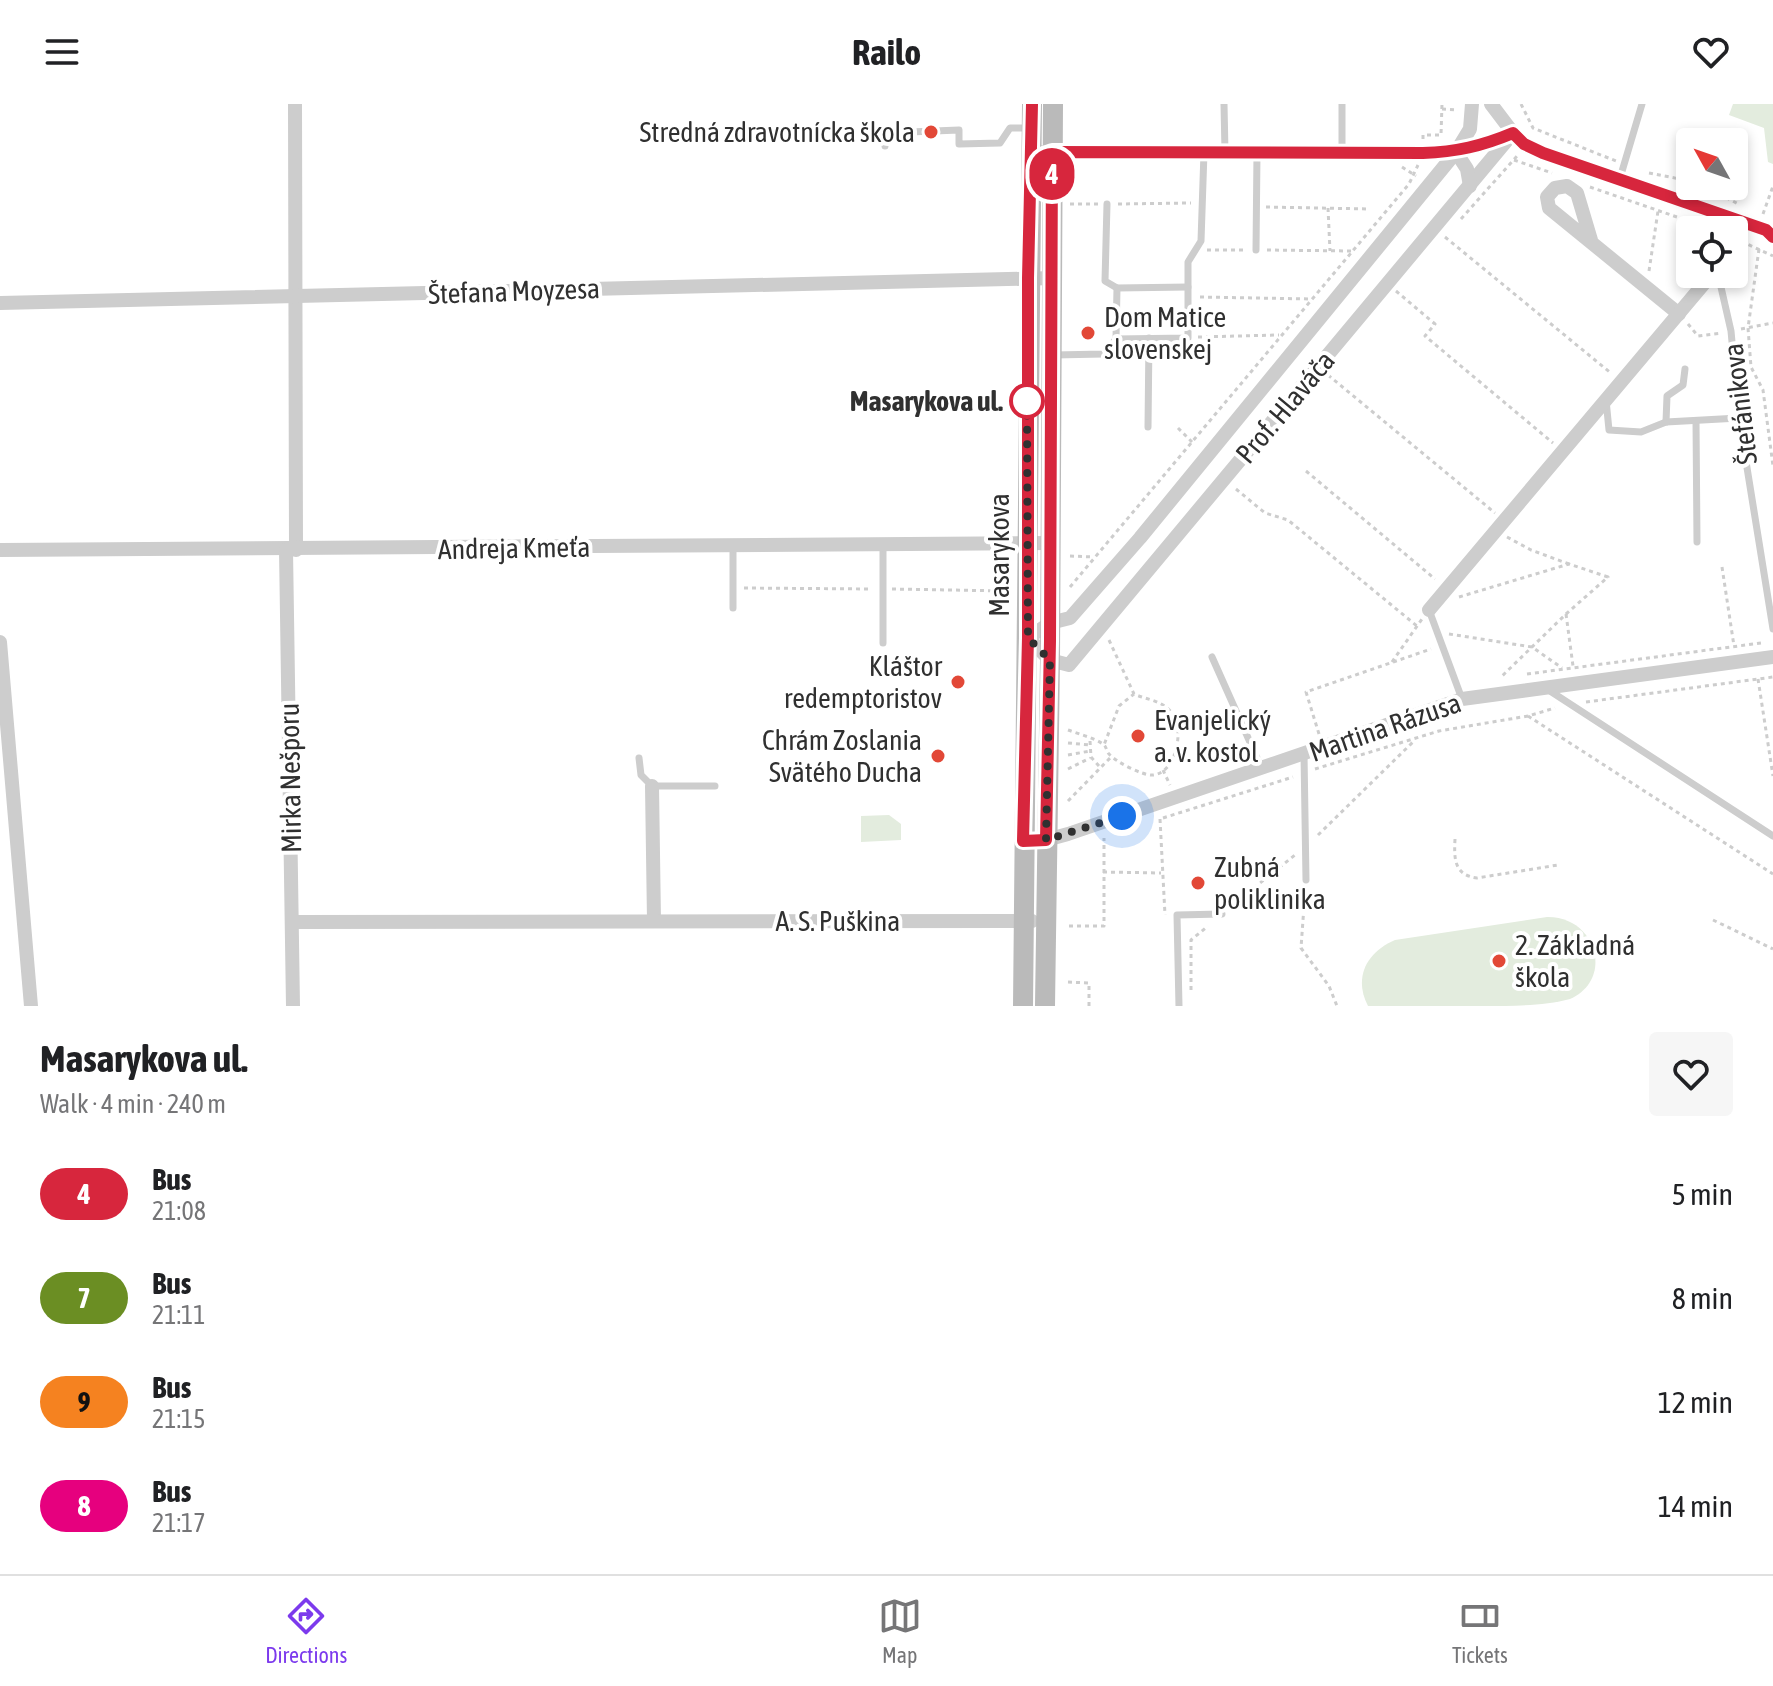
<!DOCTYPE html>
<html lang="en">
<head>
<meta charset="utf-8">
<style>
  body { margin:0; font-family:"Asap Condensed",sans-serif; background:#f6f6f6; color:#202124; height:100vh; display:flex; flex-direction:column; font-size:30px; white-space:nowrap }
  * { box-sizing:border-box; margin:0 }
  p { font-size:26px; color:#757577 }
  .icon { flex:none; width:44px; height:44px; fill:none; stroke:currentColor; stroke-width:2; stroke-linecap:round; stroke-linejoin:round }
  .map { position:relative; height:902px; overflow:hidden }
  .drawer { display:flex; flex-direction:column; background:#fff; flex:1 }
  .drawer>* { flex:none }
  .badge { padding:0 16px; border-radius:26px; font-size:28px; line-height:52px }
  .needle { width:52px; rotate:310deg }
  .controls { position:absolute; left:1676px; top:24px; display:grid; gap:16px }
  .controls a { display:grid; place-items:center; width:72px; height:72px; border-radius:8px; background:#fff; box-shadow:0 4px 12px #0003; font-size:40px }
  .you { position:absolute; width:40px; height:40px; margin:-20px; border:6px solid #fff; border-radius:50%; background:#1a73e8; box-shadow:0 0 0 12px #1a73e833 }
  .map>.badge { position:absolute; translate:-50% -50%; box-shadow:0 0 0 4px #fff }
  .round { display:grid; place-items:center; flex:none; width:84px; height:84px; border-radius:8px; background:#f6f6f6 }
  .headline { display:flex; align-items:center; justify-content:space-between; height:136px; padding:0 40px }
  h1 { font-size:38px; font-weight:700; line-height:60px }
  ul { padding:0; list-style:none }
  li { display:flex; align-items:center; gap:24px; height:104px; padding:0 40px }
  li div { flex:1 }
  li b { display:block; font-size:30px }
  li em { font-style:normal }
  li .badge { min-width:88px; font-weight:700; text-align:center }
  header { display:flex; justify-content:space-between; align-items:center; height:104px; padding:0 40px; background:#fff; font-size:36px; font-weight:700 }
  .menu { display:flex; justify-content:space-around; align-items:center; height:112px; border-top:2px solid #e0e0e0; background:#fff; font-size:22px; color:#757577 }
  .menu a { display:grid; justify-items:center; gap:4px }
  .menu .current { color:#7c3aed }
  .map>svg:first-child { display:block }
  .green { fill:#e3ecde }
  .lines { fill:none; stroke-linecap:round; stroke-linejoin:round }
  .path { stroke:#cdcdcd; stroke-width:3; stroke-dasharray:4 4; stroke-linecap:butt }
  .lane { stroke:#cdcdcd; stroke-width:7 }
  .street { stroke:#cdcdcd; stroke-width:14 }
  .secondary { stroke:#bababa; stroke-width:20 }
  .line-casing { stroke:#fff; stroke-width:18 }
  .line { stroke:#d7263d; stroke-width:12 }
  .walk { stroke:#303030; stroke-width:8; stroke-dasharray:0 14.4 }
  .poi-dot { fill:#e24837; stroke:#fff; stroke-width:3 }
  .stop-dot { fill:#fff; stroke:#d7263d; stroke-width:4 }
  .labels { text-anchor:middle; stroke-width:8; stroke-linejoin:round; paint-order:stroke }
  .poi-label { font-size:28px; fill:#303030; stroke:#fff; text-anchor:start }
  .street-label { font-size:28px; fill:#303030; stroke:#fff }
  .stop-label { font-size:28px; font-weight:bold; fill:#303030; stroke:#fff; text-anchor:end }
</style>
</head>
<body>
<header><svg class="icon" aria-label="menu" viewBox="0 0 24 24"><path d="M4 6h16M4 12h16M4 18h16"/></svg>Railo<svg class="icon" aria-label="heart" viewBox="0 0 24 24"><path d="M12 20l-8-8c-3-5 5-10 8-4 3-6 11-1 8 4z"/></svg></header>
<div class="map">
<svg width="1773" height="902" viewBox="0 0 1773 902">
  <rect width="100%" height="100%" fill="#fff"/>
  <g class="green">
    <polygon points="1733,0 1773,0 1773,60 1768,58 1764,24 1729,11"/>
    <polygon points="889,711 901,720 901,736 861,738 861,712"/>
    <path d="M 1547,813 C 1596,812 1615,875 1570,895 C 1545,902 1512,902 1485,902 C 1446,902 1407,902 1368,902 C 1353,873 1367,848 1395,836 Z"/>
  </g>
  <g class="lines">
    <g class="path">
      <polyline points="1521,0 1533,24 1616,57"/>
      <polyline points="1442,5 1458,6"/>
      <polyline points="1423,35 1423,31 1441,31 1442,0"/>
      <polyline points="1514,56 1552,69"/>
      <polyline points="1402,63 1416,72"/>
      <polyline points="1649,69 1690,77"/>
      <polyline points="1705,82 1740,101"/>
      <polyline points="1590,83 1703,122"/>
      <polyline points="1070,100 1099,100"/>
      <polyline points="1118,100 1191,99"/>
      <polyline points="1266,103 1370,105"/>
      <polyline points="1328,104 1330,147"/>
      <polyline points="1763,110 1773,82"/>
      <polyline points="1461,115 1517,52"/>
      <polyline points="1445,133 1612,270"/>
      <polyline points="1734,134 1773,152"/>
      <polyline points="1759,145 1748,224 1751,263 1763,286 1773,362"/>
      <polyline points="1207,146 1247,146"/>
      <polyline points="1267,146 1351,147"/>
      <polyline points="1649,167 1658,107"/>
      <polyline points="1396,187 1435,220 1425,232 1553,339"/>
      <polyline points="1200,193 1311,195"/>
      <polyline points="1688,220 1698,232 1722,229"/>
      <polyline points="1741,225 1773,219"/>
      <polyline points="1198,233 1279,231"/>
      <polyline points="1328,271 1495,409"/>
      <polyline points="1178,324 1192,338"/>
      <polyline points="1306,367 1435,475"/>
      <polyline points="1236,385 1265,409 1288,416 1417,522"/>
      <polyline points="1507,433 1531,446 1569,460"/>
      <polyline points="1070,452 1094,453"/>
      <polyline points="1722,463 1734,542"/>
      <polyline points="1070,483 1409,80 1418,61"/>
      <polyline points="744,484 872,485"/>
      <polyline points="892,485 1008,487"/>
      <polyline points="1459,493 1569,460 1608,473 1566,510 1500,574"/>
      <polyline points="1566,510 1573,562"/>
      <polyline points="1449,530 1532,543 1562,564"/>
      <polyline points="1109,536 1134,590"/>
      <polyline points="1392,558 1422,515"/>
      <polyline points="1527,570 1761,539"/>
      <polyline points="1758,575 1773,672"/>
      <polyline points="1586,598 1773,573"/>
      <polyline points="1528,612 1773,770"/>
      <path d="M 1068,626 C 1079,630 1094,634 1103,640 C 1107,643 1106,647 1109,650 C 1116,658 1143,672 1153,671 C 1176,669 1185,626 1172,609 C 1162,596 1147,596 1134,590 L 1119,602 L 1104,641"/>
      <polyline points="1319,630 1306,588 1431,545"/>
      <polyline points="1090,637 1091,653 1099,662"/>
      <polyline points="1068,639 1090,641"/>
      <polyline points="1068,651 1090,647"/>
      <polyline points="1068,665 1090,654"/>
      <polyline points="1315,665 1439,627 1528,612 1555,604"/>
      <polyline points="1163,666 1170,681"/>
      <polyline points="1068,697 1111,653"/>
      <polyline points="1163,714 1293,673"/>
      <polyline points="1160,715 1165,811"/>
      <polyline points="1318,731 1414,637"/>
      <path d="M 1455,735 C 1454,755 1454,771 1477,774 L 1558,761"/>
      <polyline points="1103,768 1161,769"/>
      <polyline points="1305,788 1301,844 1329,882 1337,902"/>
      <polyline points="1229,804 1295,751"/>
      <polyline points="1713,816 1773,845"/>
      <polyline points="1069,822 1104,822 1104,734"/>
      <polyline points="1068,878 1089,879 1089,902"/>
      <polyline points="1191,886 1191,836 1208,822"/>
    </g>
    <g class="lane">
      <polyline points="1224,0 1225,48"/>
      <polyline points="1342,0 1342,48"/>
      <polyline points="885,42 885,29 959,26 959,40 1000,39 1010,24 1028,24"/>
      <polyline points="1620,74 1642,0"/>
      <polyline points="1107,100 1105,177 1117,184"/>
      <polyline points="1256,146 1257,49"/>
      <polyline points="1718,170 1731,227 1739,314 1773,525"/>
      <polyline points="1116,235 1117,184 1188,183"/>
      <polyline points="1054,251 1104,250 1116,235 1188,234 1188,158 1201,137 1204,48"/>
      <polyline points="1606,296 1609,326 1641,328 1666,318 1739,314"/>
      <polyline points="1696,317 1697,438"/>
      <polyline points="1666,318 1667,292 1683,281 1685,265"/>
      <polyline points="1148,323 1149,234"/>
      <polyline points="733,442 733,504"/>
      <polyline points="1429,506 1462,595"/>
      <polyline points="883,539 883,441"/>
      <polyline points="1212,553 1261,663"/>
      <polyline points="1547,585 1773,732"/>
      <polyline points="1304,650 1306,776"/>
      <polyline points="639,654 641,671 652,682 715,682"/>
      <polyline points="1179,902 1177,811 1222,810"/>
    </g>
    <g class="street">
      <polyline points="295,0 296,446"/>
      <polyline points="1472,0 1470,25 1456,48 1140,434 1070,514 1050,519 1028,534 1050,556 1069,561 1513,29"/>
      <polyline points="1491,0 1513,29 1533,45 1773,128"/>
      <polyline points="1044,48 1423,49 1456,48 1508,31"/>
      <polyline points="1456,48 1467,65 1470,82"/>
      <polyline points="1715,126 1720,110"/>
      <polyline points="1591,136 1577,89 1567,82 1555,84 1547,93 1549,104 1679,210"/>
      <polyline points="0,199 1053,174"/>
      <polyline points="0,446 1050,439"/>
      <polyline points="286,446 293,902"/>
      <polyline points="1429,506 1712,170"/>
      <polyline points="0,538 31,902"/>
      <polyline points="652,682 654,817"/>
      <polyline points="1023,737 1046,736 1068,730 1462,595 1773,553"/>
      <polyline points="293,818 1032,817"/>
    </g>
    <g class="secondary">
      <polyline points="1023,902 1032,0"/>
      <polyline points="1045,902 1050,556 1053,0"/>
    </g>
  </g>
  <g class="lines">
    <g class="line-casing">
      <path id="line" d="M 1032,0 L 1028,174 L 1028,534 L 1023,737 L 1046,736 L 1050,537 L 1052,48 L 1423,49 C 1456,48 1482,42 1513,29 L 1524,40 L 1543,49 L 1766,126 L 1773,133"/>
    </g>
    <use href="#line" class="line"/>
    <polyline class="walk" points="1027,297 1028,534 1050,556 1046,736 1122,712"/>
  </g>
  <g class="poi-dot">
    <circle cx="931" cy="28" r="8"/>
    <circle cx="1088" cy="229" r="8"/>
    <circle cx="958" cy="578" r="8"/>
    <circle cx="1138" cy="632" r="8"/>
    <circle cx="938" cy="652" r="8"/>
    <circle cx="1198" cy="779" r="8"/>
    <circle cx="1499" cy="857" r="8"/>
  </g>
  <circle class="stop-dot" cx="1027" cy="297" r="16"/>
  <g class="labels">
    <g class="poi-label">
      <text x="915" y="38" text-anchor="end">Stredná zdravotnícka škola</text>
      <text x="1104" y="223">Dom Matice<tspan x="1104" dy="32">slovenskej</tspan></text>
      <text x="942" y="572" text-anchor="end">Kláštor<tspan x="942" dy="32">redemptoristov</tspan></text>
      <text x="1154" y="626">Evanjelický<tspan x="1154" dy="32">a. v. kostol</tspan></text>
      <text x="922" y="646" text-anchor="end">Chrám Zoslania<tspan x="922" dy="32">Svätého Ducha</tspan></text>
      <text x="1214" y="773">Zubná<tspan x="1214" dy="32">poliklinika</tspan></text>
      <text x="1515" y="851">2. Základná<tspan x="1515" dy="32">škola</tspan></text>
    </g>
    <g class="street-label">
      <text transform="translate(514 187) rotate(-2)" y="10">Štefana Moyzesa</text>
      <text transform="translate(1740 300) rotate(-97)" y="10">Štefánikova</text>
      <text transform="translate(1285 303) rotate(-50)" y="10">Prof. Hlaváča</text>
      <text transform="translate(514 444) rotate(-1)" y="10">Andreja Kmeťa</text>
      <text transform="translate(999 451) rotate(-90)" y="10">Masarykova</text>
      <text transform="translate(1385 623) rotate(-19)" y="10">Martina Rázusa</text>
      <text transform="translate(290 674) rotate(-91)" y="10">Mirka Nešporu</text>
      <text x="838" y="827">A. S. Puškina</text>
    </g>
    <g class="stop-label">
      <text x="1003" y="307">Masarykova ul.</text>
    </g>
  </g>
</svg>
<div class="controls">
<a><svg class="needle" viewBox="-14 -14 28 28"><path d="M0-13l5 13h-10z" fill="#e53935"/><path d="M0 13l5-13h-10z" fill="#757577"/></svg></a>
<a><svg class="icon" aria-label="locate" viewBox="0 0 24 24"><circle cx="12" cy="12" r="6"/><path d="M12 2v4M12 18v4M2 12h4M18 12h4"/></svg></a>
</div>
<div class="you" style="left:1122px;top:712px"></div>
<b class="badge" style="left:1052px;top:70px;background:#d7263d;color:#fff">4</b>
</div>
<section class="drawer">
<div class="headline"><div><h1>Masarykova ul.</h1><p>Walk · 4 min · 240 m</p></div><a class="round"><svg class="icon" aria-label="heart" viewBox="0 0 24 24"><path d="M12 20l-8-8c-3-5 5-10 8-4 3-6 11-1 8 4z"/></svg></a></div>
<ul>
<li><span class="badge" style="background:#d7263d;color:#fff">4</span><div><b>Bus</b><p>21:08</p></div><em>5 min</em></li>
<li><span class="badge" style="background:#6b8e23;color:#fff">7</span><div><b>Bus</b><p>21:11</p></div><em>8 min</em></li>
<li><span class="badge" style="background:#f58220;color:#111">9</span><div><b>Bus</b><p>21:15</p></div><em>12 min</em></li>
<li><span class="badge" style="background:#e6007e;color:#fff">8</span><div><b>Bus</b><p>21:17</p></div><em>14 min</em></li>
</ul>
</section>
<nav class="menu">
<a class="current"><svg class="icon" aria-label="directions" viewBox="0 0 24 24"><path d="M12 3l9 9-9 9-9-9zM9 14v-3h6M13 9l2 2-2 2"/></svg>Directions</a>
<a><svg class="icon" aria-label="map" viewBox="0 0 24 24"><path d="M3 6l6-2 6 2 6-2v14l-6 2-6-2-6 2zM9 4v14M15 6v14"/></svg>Map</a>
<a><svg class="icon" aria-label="tickets" viewBox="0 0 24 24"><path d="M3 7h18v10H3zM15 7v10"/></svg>Tickets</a>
</nav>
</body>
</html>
